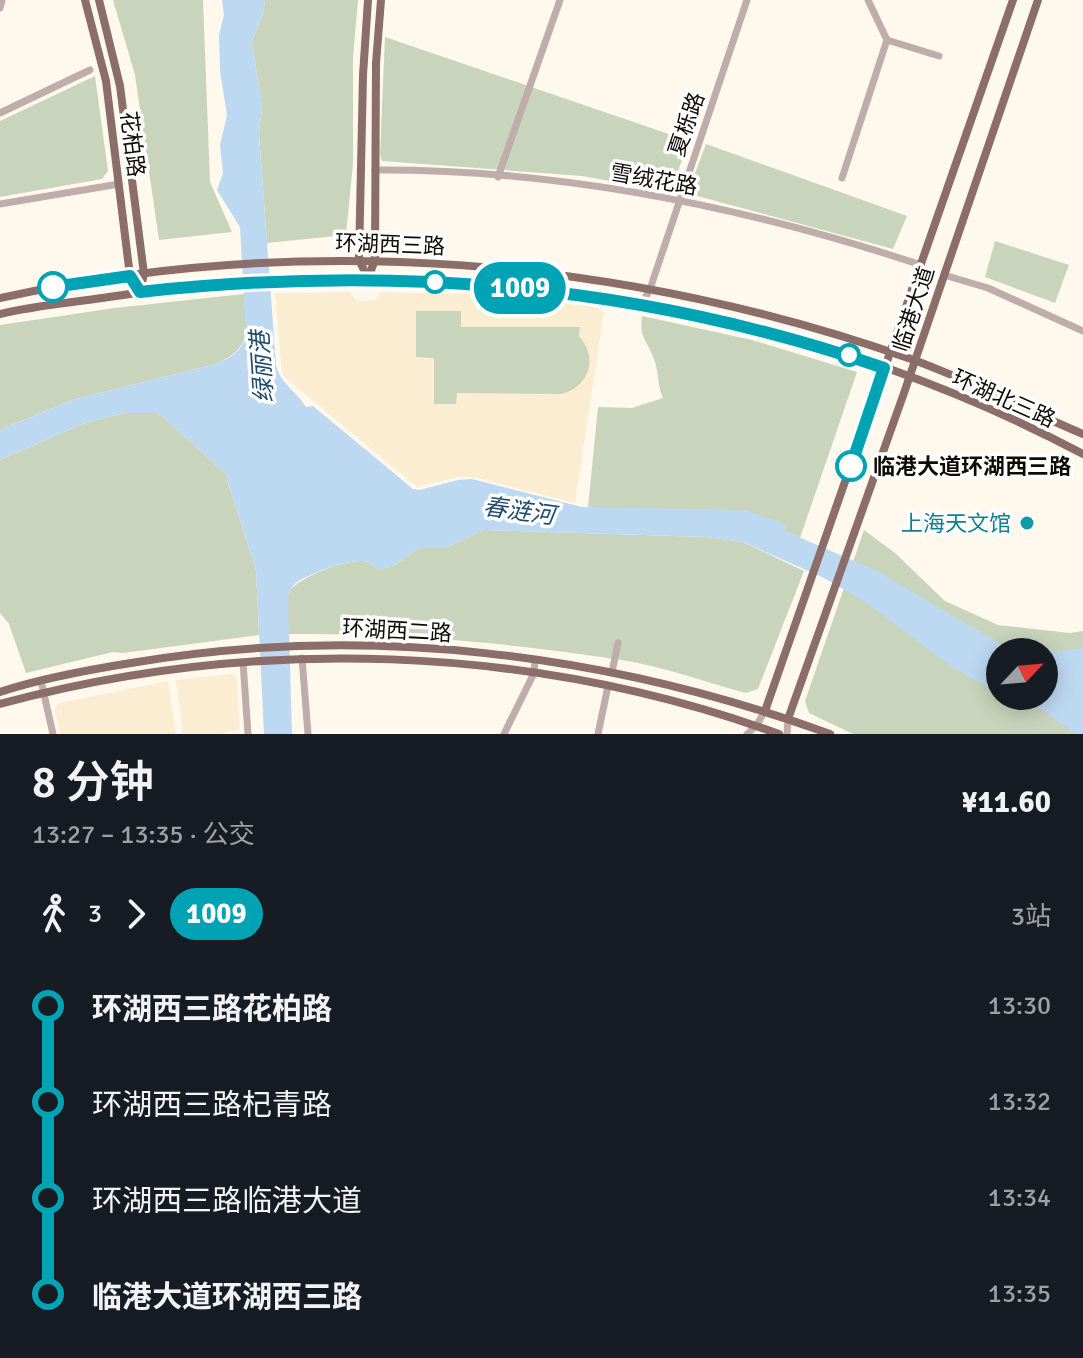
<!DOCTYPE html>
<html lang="zh">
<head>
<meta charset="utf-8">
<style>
  body { margin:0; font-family:Signika,"Noto Sans SC",sans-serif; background:#242831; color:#f1f3f6; height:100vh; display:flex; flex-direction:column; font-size:30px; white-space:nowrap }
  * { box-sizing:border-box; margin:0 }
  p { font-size:26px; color:#9ea1a6 }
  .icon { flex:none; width:44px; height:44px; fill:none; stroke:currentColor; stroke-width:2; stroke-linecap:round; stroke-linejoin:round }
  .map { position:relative; height:734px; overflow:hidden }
  .side { display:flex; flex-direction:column; background:#171b24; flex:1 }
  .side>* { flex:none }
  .badge { padding:0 16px; border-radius:26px; font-size:28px; line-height:52px }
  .needle { width:52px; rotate:64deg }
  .controls { position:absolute; left:986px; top:638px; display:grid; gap:16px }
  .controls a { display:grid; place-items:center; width:72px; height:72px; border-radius:50%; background:#171b24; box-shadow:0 4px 20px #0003; font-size:40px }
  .map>.badge { position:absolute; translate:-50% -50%; box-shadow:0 0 0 4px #fff }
  .legs { display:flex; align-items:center; gap:12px; height:88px; padding:0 32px; font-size:26px }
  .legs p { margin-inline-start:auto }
  .head { display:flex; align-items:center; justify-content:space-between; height:136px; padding:0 32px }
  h1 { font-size:44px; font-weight:600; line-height:60px }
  ul { padding:0 32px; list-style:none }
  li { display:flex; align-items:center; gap:28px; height:96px; font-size:30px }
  li i { display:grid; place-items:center; width:12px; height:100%; margin:0 10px; background:currentColor }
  li i::after { content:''; width:20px; height:20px; margin:-10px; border:6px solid; border-radius:50%; background:#171b24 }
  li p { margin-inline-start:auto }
  li:first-child i { background:linear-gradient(#0000 50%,currentColor 0) }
  li:last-child i { background:linear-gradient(currentColor 50%,#0000 0) }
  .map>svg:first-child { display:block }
  .built { fill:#faedd1 }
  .green { fill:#c9d4bd; fill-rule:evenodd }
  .water { fill:#bdd8f1 }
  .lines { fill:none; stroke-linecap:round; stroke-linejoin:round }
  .minor { stroke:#beadaa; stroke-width:7 }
  .major { stroke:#8b6e69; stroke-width:8 }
  .line-1-casing { stroke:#fff; stroke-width:18 }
  .line-1 { stroke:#00a3b4; stroke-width:12 }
  .stop-1-dot { fill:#fff; stroke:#00a3b4; stroke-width:4 }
  .culture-dot { fill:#0f9aa8; stroke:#fff; stroke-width:3 }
  .labels { text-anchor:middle; stroke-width:7; stroke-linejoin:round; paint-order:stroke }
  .street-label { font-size:22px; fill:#0f0c06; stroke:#fff }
  .stop-label { font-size:22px; font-weight:bold; fill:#0f0c06; stroke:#fff; text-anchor:start }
  .culture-label { font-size:22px; fill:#0d838f; stroke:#fff; text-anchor:end }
  .water-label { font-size:24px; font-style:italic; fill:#204b6d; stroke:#fff }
</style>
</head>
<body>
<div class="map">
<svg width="1083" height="734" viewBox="0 0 1083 734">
  <rect width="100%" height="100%" fill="#fff9ed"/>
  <g class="built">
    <polygon points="350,292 355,299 360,301 376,300 380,292 495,295 596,307 604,312 575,503 473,477 458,477 417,487 282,375 275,293"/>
    <polygon points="232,674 237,679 240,729 221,734 183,734 176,680"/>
    <polygon points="168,681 176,734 60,734 55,711 58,703"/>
  </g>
  <g class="green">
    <polygon points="113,0 203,0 210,182 232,232 159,240 135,75"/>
    <polygon points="265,0 358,0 353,58 353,164 346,235 267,243 259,134 262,107 252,41 263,14"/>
    <polygon points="385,37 689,141 673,185 662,190 582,176 382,161 380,154"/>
    <polygon points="95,76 108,171 102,179 0,197 0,121"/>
    <polygon points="706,144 907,216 893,249 690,194 691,184"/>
    <polygon points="995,241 1069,265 1055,303 985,277"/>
    <path d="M 244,294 C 246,330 254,347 216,364 L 72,400 L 0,430 L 0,325 L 115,308 Z"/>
    <path d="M 416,311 L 461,311 L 461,327 L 580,327 L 579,336 C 598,357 590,387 561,394 L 457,393 L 456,404 L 434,404 L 434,358 L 416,357 Z"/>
    <path d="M 642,316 L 752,340 L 857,372 L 800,538 L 784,531 L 588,507 L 598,407 L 632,408 L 663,398 C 657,385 659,372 654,359 C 647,340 639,338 642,316 Z"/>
    <polygon points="124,413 158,413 225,473 256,570 259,635 123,653 113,652 26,673 9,624 0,613 0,460 82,424"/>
    <path d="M 484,530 L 707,537 L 743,542 L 804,571 L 758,689 L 746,693 C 705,682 664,667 622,660 C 511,643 401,633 288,634 C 288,622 285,606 288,595 C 292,578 353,556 368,562 C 372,564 375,567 378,570 L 395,565 L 418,548 L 445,548 Z"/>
    <path d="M 864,530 L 895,553 L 945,601 L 998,625 L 1070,633 L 1083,631 L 1083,734 L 853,734 L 809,713 L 805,701 ZM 1000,652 L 1044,652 L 1044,696 L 1000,696 Z"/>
  </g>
  <path class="water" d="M 222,0 L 265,0 L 263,14 L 252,41 L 262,107 L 259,134 L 276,365 C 280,383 297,392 306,407 L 313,406 L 413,489 L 419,490 L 458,480 L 472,479 L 582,507 L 745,510 L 785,524 L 785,531 L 877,571 L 999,643 C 1026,652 1055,653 1083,648 L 1083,733 L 1076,734 L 1023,696 L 1044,696 L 1044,652 L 1000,652 L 1000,691 L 989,688 L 949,665 L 867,603 L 824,578 L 743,542 L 707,537 L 484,530 L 445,548 L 418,548 L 395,565 L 378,570 C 375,568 372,564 368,562 C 354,557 306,574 295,584 C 293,586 289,592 288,595 L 292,734 L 264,734 L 256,570 L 225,473 L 158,413 L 124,413 L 82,424 L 0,460 L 0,430 L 72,400 L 216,364 C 232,357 241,352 246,336 L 240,227 L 217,190 L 223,173 L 220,145 L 227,115 L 220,71 L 219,35 L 224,15 Z"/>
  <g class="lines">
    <g class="minor">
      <polyline points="0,8 2,0"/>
      <polyline points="887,40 939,56"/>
      <polyline points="0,113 90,70"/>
      <path d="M 375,170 C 559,169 746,207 921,265"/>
      <polyline points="498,177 560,0"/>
      <polyline points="842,178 887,40 868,0"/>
      <polyline points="0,204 119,184"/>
      <polyline points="944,275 988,288 1083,331"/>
      <polyline points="642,304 650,289 747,0"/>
      <polyline points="302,658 308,734"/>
      <polyline points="243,662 248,734"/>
      <polyline points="612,672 618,643"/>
      <polyline points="41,681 53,734"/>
      <polyline points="504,734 534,673 535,660"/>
      <polyline points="598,734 608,686"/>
      <polyline points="747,734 756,726 765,711"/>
      <polyline points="787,734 788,719"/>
    </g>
    <g class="major">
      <polyline points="85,0 106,81 130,276 140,292"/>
      <polyline points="99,0 120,86 144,274 140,292"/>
      <polyline points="368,278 359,260 363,75 368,0"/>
      <polyline points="368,278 375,260 376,63 381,0"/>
      <path d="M 0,298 C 302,231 620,257 911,359 C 970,380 1025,410 1083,434"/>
      <path d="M 0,314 C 33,306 68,303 102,298 C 432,246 786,297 1083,454"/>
      <path d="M 0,692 C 42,678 87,670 131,663 C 365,623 607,653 830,734"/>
      <path d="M 0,704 C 254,635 530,644 779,734"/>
      <polyline points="765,711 1013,0"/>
      <polyline points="788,719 904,393 1038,0"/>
    </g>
  </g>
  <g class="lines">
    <g class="line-1-casing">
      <path id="line-1" d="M 53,287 L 130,276 L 140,292 C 395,264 640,284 884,368 L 851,466"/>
    </g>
    <use href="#line-1" class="line-1"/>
  </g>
  <g class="stop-1-dot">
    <circle cx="435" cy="282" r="10"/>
    <circle cx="53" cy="287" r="14"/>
    <circle cx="849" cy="355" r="10"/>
    <circle cx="851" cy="466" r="14"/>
  </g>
  <circle class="culture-dot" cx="1027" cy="523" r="8"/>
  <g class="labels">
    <g class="street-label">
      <text transform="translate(686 124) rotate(-71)" y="8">夏栎路</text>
      <text transform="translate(133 144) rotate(83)" y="8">花柏路</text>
      <text transform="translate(654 179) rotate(10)" y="8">雪绒花路</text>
      <text transform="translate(390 244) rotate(2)" y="8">环湖西三路</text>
      <text transform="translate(913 309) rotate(-72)" y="8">临港大道</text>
      <text transform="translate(1004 398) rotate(24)" y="8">环湖北三路</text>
      <text transform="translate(397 630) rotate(3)" y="8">环湖西二路</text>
    </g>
    <g class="stop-label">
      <text x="873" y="474">临港大道环湖西三路</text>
    </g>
    <g class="culture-label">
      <text x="1011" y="531">上海天文馆</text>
    </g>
    <g class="water-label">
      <text transform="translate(262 367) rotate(-94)" y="8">绿丽港</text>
      <text transform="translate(519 511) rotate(8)" y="8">春涟河</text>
    </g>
  </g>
</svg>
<div class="controls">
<a><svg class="needle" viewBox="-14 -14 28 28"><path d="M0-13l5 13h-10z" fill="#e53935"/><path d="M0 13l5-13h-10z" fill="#9ea1a6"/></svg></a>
</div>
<b class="badge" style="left:520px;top:288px;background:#00a3b4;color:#fff">1009</b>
</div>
<section class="side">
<div class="head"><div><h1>8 分钟</h1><p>13:27 – 13:35 · 公交</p></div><b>¥11.60</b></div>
<div class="legs"><svg class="icon" aria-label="walk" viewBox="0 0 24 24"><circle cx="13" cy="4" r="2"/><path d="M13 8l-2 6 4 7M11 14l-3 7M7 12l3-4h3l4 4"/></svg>3<svg class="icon" aria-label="forward" viewBox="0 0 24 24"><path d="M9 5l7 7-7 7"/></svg><b class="badge" style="background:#00a3b4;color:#fff">1009</b><p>3站</p></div>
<ul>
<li><i style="color:#00a3b4"></i><b>环湖西三路花柏路</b><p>13:30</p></li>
<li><i style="color:#00a3b4"></i><span>环湖西三路杞青路</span><p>13:32</p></li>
<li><i style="color:#00a3b4"></i><span>环湖西三路临港大道</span><p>13:34</p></li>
<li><i style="color:#00a3b4"></i><b>临港大道环湖西三路</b><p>13:35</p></li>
</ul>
</section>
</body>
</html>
